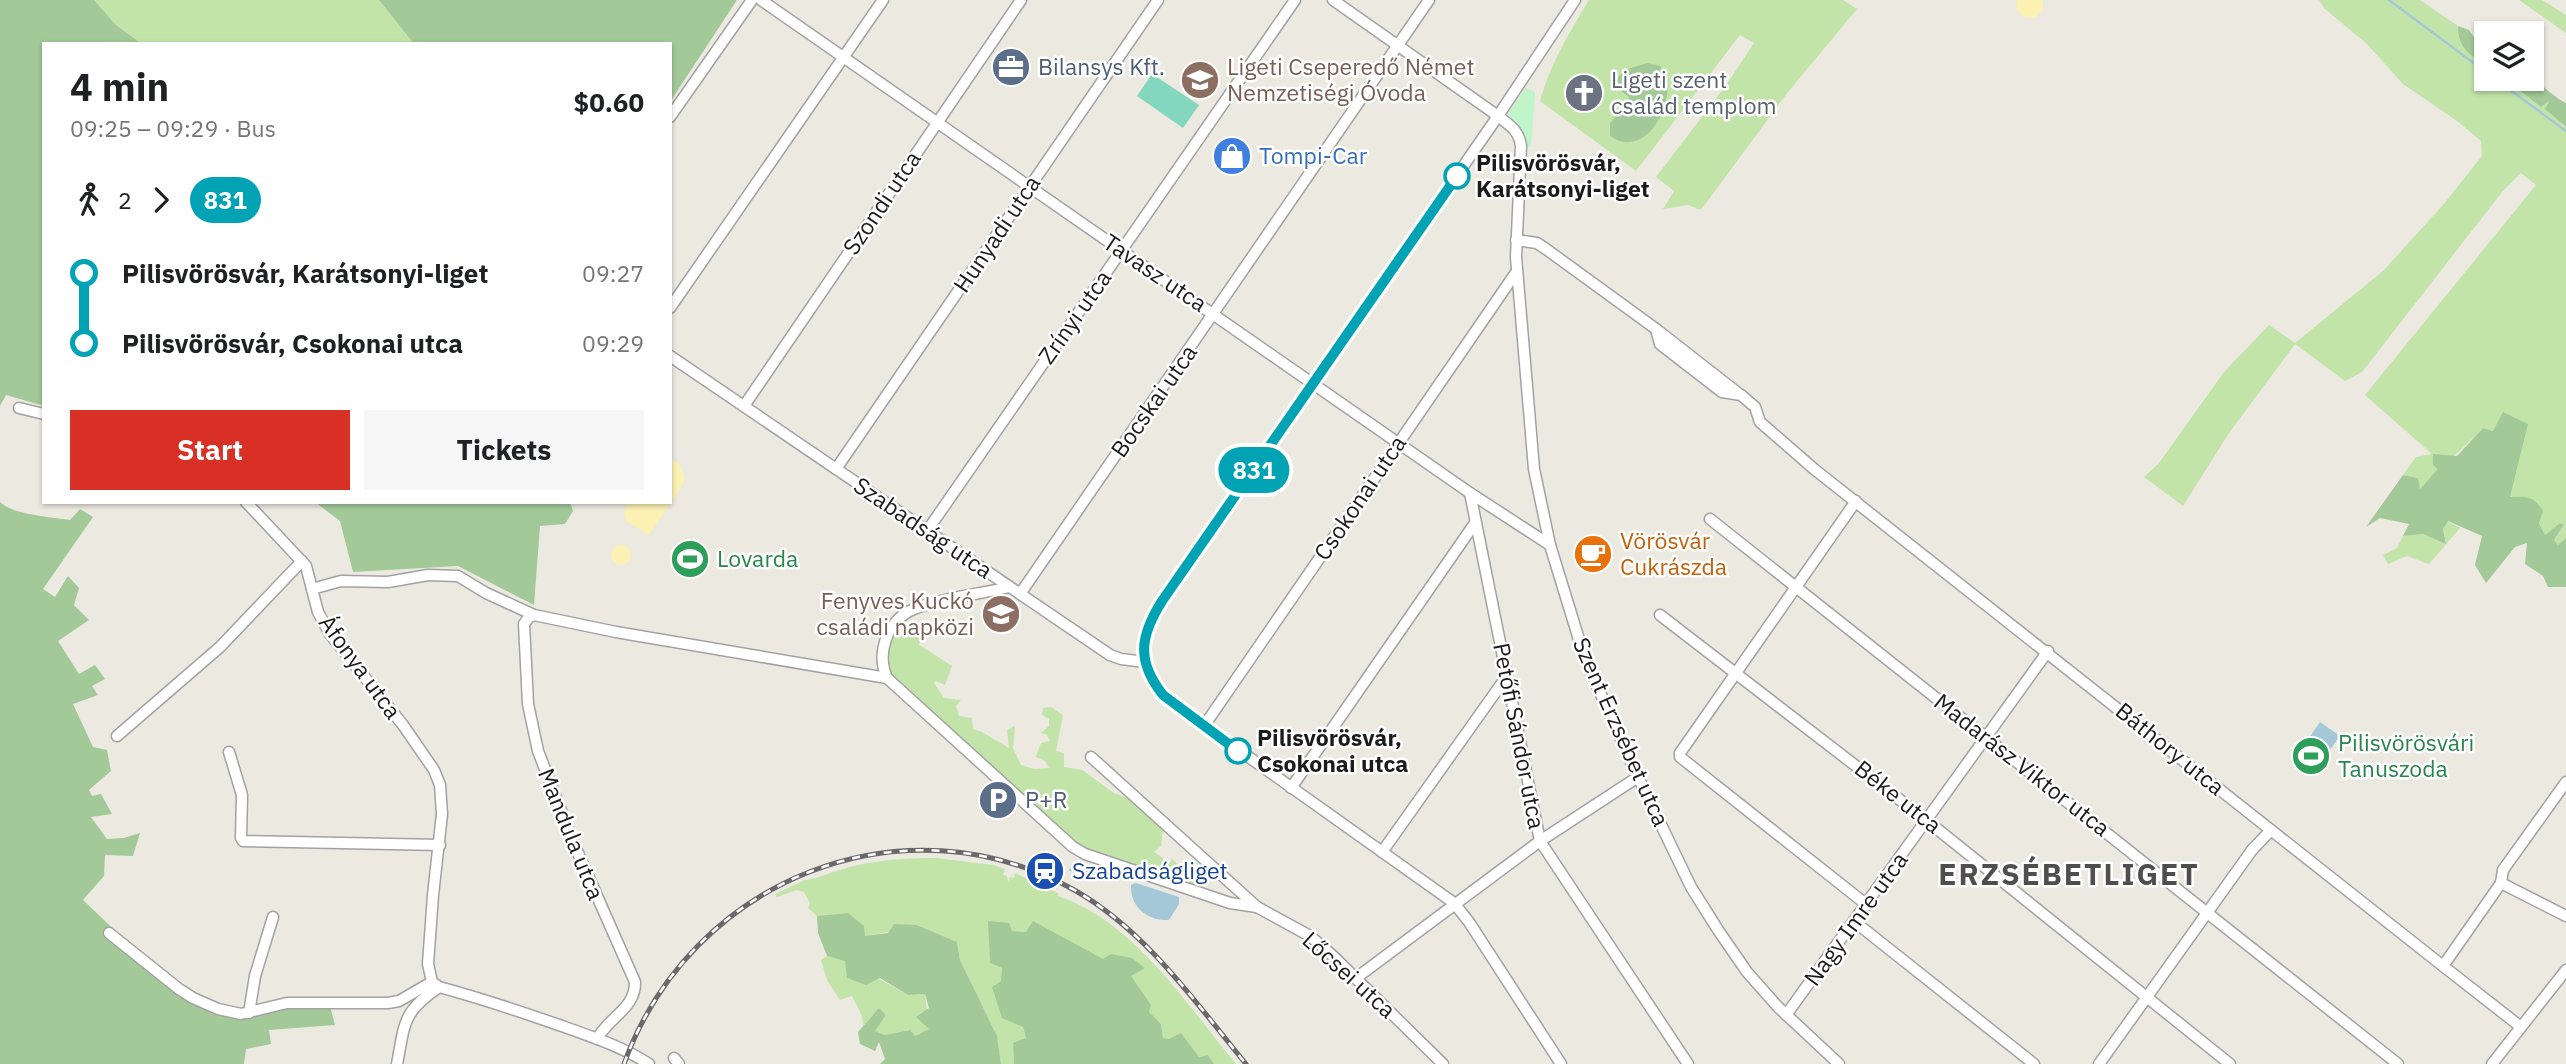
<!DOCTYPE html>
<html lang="en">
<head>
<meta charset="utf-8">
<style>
  body { margin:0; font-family:"IBM Plex Sans",sans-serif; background:#f6f6f6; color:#202124; height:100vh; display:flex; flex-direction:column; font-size:26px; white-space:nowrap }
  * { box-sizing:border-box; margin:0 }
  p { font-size:23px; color:#757577 }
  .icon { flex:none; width:38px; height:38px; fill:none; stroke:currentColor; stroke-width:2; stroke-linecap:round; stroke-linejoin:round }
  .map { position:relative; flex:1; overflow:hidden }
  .sheet { position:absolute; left:42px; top:42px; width:630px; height:462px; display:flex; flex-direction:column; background:#fff; border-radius:0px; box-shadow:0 2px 5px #0004 }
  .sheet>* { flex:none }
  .badge { padding:0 14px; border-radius:23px; font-size:24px; line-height:46px }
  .fabs { position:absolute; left:2474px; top:21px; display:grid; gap:14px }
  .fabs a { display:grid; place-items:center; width:70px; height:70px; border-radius:0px; background:#fff; box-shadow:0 2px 5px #0004; font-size:35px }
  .map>.badge { position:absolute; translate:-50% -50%; box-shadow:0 0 0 4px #fff }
  .legs { display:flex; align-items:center; gap:10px; height:77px; padding:0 28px; font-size:23px }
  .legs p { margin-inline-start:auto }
  .summary { display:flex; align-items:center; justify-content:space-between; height:119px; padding:0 28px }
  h1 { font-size:38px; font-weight:700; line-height:52px }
  .primary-button { display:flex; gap:14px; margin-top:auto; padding:14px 28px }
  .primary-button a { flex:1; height:80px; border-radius:0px; background:#d93025; color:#fff; font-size:28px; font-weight:700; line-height:80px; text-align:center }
  .primary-button a+a { background:#f6f6f6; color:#202124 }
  ul { padding:0 28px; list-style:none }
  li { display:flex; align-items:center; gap:24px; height:70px; font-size:26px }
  li i { display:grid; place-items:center; width:10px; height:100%; margin:0 9px; background:currentColor }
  li i::after { content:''; width:18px; height:18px; margin:-9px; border:5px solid; border-radius:50%; background:#fff }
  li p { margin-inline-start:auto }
  li:first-child i { background:linear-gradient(#0000 50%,currentColor 0) }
  li:last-child i { background:linear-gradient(currentColor 50%,#0000 0) }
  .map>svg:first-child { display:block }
  .grass { fill:#c2e4a9 }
  .forest { fill:#a3c998 }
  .sand { fill:#faf1b2 }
  .park { fill:#bff5c8 }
  .pitch { fill:#83d7be }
  .water { fill:#a4c8d8 }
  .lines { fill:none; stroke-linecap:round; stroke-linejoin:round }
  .stream { stroke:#a4c8d8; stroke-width:2.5 }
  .minor-casing { stroke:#a2a2a2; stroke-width:13 }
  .minor { stroke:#fff; stroke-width:10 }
  .rail-casing { stroke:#696969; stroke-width:5 }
  .rail { stroke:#fff; stroke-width:2.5; stroke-dasharray:8; stroke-linecap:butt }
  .line-1-casing { stroke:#fff; stroke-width:16 }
  .line-1 { stroke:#00a3b4; stroke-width:10 }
  .stop-1-dot { fill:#fff; stroke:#00a3b4; stroke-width:3.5 }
  .labels { text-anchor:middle; stroke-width:5; stroke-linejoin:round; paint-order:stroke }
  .service-label { font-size:23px; fill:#4e5e75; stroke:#fff; text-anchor:start }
  .education-label { font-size:23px; fill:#785e54; stroke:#fff; text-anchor:start }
  .worship-label { font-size:23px; fill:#5b616d; stroke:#fff; text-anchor:start }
  .shop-label { font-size:23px; fill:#366cbe; stroke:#fff; text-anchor:start }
  .stop-label { font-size:23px; font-weight:bold; fill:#1b1b1b; stroke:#fff; text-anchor:start }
  .street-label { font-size:23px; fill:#1b1b1b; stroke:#fff }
  .food-label { font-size:23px; fill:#c56008; stroke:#fff; text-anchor:start }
  .leisure-label { font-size:23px; fill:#27864d; stroke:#fff; text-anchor:start }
  .transit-label { font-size:23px; fill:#164399; stroke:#fff; text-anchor:start }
  .district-label { font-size:30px; font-weight:bold; letter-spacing:2px; fill:#4e4e4e; stroke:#fff }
</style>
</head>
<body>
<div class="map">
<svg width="2566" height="1064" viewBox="0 0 2566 1064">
  <rect width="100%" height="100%" fill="#ece9e1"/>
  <g class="grass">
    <polygon points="94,0 379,0 414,44 142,44 116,25"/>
    <path d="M 1589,0 L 1843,0 L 1857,9 L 1788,92 L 1701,210 L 1688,205 L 1663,209 L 1674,191 L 1656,177 L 1727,84 L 1754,43 L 1740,35 L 1636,171 L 1540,101 C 1550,64 1569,33 1589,0 Z"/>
    <path d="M 2319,0 L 2420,0 L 2458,26 C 2458,49 2469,54 2487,66 L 2487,79 L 2511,79 L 2510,82 L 2524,92 L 2552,97 L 2563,126 L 2566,127 L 2566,538 L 2558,546 L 2554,540 L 2564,526 L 2560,523 L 2545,536 L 2539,523 L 2510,497 L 2493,431 L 2483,428 C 2462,450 2439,468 2419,490 L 2418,478 L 2403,475 L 2416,457 L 2432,454 L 2365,395 L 2536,185 L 2521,173 L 2502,192 L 2362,372 L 2345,381 L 2295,344 L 2229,433 L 2183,506 L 2144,477 L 2159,463 L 2224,372 L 2269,325 L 2295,343 L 2383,271 L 2443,205 L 2482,156 L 2481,141 L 2457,121 L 2403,84 L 2367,44 L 2325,9 Z"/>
    <polygon points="2519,0 2542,0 2566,15 2566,33"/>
    <polygon points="2447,521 2460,528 2429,564 2407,556 2388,564 2383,555 2397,548 2403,536 2423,534 2446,543 2443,529"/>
    <path d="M 906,625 L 926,629 L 925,640 L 918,644 L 952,666 L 945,685 L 936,681 L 934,683 L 944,698 L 961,700 L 956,706 L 959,716 L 972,718 L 973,729 L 982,732 L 1009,748 L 1007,730 L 1015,726 L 1013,748 L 1021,765 L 1034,769 L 1049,768 L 1045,761 L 1036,757 L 1041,743 L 1050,741 L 1047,735 L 1041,733 L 1049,726 L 1049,719 L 1042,715 L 1043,708 L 1051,707 L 1063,715 L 1056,751 L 1064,753 L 1064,767 L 1082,770 L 1114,793 L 1132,800 L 1163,830 L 1161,846 L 1154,852 L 1170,863 L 1172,859 L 1195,879 L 1194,889 L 1077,847 L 891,677 C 881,655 888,638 906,625 Z"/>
    <path d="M 936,858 L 993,865 L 1005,869 L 1003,875 L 1007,876 L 1008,882 L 1010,877 L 1014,878 L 1015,873 L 1058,893 L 1058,896 C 1134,921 1187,1005 1236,1064 L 1214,1064 L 1208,1055 L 1199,1057 L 1163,1038 L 1161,1024 L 1148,1012 L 1151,1005 L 1130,976 L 1034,922 L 1026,932 L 1012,931 L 989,921 L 990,963 L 1002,968 C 1000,993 1020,1013 1026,1038 L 1013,1044 L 1014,1064 L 1001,1064 L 997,1036 L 960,960 L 957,942 L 917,925 L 865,937 L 848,913 L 817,916 L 808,908 L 810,903 L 804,892 L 796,890 L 777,897 L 775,894 L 805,880 C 814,880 834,871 846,868 C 876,860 905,858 936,858 Z"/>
    <polygon points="827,956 845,960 908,995 925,994 929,1029 915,1036 909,1030 885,1035 874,1031 886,1015 879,1008 863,1026 862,1016 852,996 840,1000 827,980 821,960"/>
  </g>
  <g class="forest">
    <polygon points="0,0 94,0 116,25 142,44 44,44 44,406 6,395 0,406"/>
    <polygon points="379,0 737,0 670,102 670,44 414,44"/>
    <path d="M 2458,26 L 2469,30 L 2477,42 L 2487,49 L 2487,66 C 2469,54 2458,49 2458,26 Z"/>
    <path d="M 1647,63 L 1660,66 C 1662,70 1666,76 1667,81 C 1672,109 1644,160 1610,136 L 1610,124 L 1629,97 L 1613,85 L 1624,70 Z"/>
    <path d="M 2511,79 C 2517,79 2525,78 2530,79 C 2540,81 2553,97 2566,103 L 2566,127 L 2545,109 L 2550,100 L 2541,107 L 2509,82 Z"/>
    <path d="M 2503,412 L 2528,424 L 2510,497 C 2526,496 2534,496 2543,511 L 2539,523 L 2545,535 L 2560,523 L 2564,525 L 2554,540 L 2558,545 L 2566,538 L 2566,587 L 2548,587 L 2543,576 L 2525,564 L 2527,543 L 2515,547 L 2486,583 L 2475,565 L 2482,536 L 2448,521 L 2443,529 L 2446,544 L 2423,534 L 2403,536 L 2409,524 L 2380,518 L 2366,527 L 2403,475 L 2418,478 L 2420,489 L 2438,469 L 2433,465 L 2433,454 L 2457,456 L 2483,428 L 2493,431 Z"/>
    <path d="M 0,502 C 13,515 52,517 70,520 L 80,509 L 93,517 L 43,589 L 55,597 L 68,576 L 79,588 L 74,605 L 89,620 L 58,641 L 79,674 L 95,665 L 105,679 L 92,686 L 98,695 L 73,704 L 93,747 L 107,750 L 111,771 L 89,790 L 92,796 L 101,794 L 112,814 L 91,817 L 107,839 L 124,838 L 140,833 L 133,856 L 105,855 L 104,876 L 83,900 L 189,1001 L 241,1017 L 289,1005 L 330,1006 L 335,1025 L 269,1030 L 271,1044 L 246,1049 L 244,1064 L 0,1064 Z"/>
    <polygon points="315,502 570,502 573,511 565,524 540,526 534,605 458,566 353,572 340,521"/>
    <polygon points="848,913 864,926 865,936 888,933 894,924 917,925 957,942 960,960 997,1036 1001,1064 880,1064 885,1059 879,1042 875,1051 860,1044 858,1032 879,1008 886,1015 875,1031 885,1035 910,1030 915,1036 929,1029 916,1017 929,1008 925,994 908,995 880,978 866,985 847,978 845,961 827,956 818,933 817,916"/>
    <polygon points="988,921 1009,923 1012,931 1026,932 1033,921 1103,959 1111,954 1132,958 1145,968 1131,976 1151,1005 1149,1012 1161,1024 1163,1038 1169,1039 1181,1033 1199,1057 1208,1055 1214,1064 1014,1064 1013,1043 1026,1038 1023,1027 1002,1018 992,987 1001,981 1002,968 990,963"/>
  </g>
  <g class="sand">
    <polygon points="2017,0 2043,0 2043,9 2035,18 2023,17 2016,8"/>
    <polygon points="670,458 679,464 685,478 682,486 649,535 626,521 624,513 628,502 670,502"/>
    <circle cx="621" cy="555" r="10"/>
  </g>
  <polygon class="park" points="1526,88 1535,92 1531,147 1525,146 1508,118 1510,111"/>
  <polygon class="pitch" points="1152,74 1199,105 1183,128 1137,96"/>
  <g class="water">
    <polygon points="2320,722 2340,736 2319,765 2300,751"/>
    <path d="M 1136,883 L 1179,897 L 1179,904 L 1169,920 C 1147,921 1130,907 1131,885 Z"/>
  </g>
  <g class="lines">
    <g class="stream">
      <polyline points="2389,0 2487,73"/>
      <polyline points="2495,79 2566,131"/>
      <polyline points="1070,870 1074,868 1106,876"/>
    </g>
    <g class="minor-casing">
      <g id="minor">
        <polyline points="761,0 1470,493 1550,545"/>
        <path d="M 1333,0 L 1498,116 C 1509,125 1519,130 1521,146 L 1516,257 L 1534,469 L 1550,545 L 1585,659 L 1638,777 L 1691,887 L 1718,930 L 1747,972 L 1778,1007 L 1839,1064"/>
        <polyline points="670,117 752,0"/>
        <polyline points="1516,240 1537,243 1546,249 1656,329 1660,344 1722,392 1741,395 1755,407 1760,422 1814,469 2443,966 2501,883 2566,916"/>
        <polyline points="670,308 883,0"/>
        <polyline points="1656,329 1738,393"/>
        <polyline points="670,356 1110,655 1121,659 1145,662"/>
        <polyline points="744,406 1021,0"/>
        <polyline points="19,408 44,414"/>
        <polyline points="836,469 1158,0"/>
        <polyline points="1470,493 1540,841 1688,1064"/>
        <polyline points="1856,501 1680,753 1680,757 1867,905"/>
        <polyline points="246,502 306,566 318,612 330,634 403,725 434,770 440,785 442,814 433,895 428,964 432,982 439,987"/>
        <polyline points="1710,519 2398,1064"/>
        <polyline points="927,531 1295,0"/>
        <path d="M 1009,587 C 981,594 940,598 914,609 C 887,620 876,653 887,678 L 1073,847 L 1085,854 L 1230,903 L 1257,907"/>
        <polyline points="312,589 341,581 388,582 428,575 458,576 486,593 534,615 616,632 887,678"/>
        <polyline points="1020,594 1429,0"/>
        <path d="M 534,615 L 529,617 L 524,624 L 528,704 L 538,751 L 574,844 L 635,982 C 636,1008 608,1018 597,1039"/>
        <polyline points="1660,615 1926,820 2230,1064"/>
        <polyline points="1204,726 1517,271"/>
        <polyline points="117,736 220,647 302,561"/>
        <polyline points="229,752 242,795 241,838 243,841 440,845"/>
        <polyline points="1091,757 1257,907 1310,936 1333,956 1443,1064"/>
        <polyline points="1291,788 1475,523"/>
        <polyline points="1382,852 1507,676"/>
        <polyline points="2501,883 2503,870 2566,782"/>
        <polyline points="1855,922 2034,1064"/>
        <polyline points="109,933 179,989 193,998 218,1009 241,1014 287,1003 388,1003 399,1001 432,982"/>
        <polyline points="2443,966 2521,1027"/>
        <polyline points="1356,978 1540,841 1638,777"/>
        <polyline points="249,1013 255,976 273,917"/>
        <polyline points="1786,1015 2048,651"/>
        <polyline points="674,1058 679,1064"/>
        <path d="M 397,1064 C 405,1023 402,1012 439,987 C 480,998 519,1011 559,1025 C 590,1036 621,1046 649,1064"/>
        <path d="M 1561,1064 L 1469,922 L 1454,903 L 1163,696 C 1136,661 1141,637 1162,601 L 1498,116 L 1575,0"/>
        <polyline points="2099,1064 2252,850 2271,830"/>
        <polyline points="2492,1064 2566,970"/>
      </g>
    </g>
    <use href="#minor" class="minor"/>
    <g class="rail-casing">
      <path id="rail" d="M 624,1064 C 690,880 903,793 1076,891 C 1147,932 1195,1002 1246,1064"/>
    </g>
    <use href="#rail" class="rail"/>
  </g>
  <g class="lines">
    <g class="line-1-casing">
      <path id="line-1" d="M 1238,751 L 1163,695 C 1136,661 1140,636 1162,601 L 1457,176"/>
    </g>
    <use href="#line-1" class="line-1"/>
  </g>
  <defs>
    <g id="office-disc" transform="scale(2.0125)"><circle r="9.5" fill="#5c6f8a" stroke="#fff"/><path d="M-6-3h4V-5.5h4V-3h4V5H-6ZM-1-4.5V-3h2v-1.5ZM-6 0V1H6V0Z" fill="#fff"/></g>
    <g id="school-disc" transform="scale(2.0125)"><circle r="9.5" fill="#8d6e63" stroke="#fff"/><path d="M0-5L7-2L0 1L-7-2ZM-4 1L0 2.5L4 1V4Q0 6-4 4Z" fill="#fff"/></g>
    <g id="church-disc" transform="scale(2.0125)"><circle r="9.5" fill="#6b7280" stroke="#fff"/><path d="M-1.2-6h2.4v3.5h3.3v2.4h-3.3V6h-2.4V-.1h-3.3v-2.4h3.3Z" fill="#fff"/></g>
    <g id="shop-disc" transform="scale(2.0125)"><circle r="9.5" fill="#3f7fe0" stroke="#fff"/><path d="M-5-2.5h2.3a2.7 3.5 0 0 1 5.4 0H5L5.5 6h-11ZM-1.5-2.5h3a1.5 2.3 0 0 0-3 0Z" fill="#fff"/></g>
    <g id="cafe-disc" transform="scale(2.0125)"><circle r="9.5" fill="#e8710a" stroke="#fff"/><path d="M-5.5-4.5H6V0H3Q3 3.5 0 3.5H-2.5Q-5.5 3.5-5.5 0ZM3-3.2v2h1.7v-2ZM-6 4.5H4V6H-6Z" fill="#fff"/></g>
    <g id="stadium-disc" transform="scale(2.0125)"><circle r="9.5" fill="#2e9e5b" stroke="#fff"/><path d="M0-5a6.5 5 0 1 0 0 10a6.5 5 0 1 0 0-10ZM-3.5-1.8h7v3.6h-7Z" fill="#fff"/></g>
    <g id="parking-disc" transform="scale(2.0125)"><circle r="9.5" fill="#5c6f8a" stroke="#fff"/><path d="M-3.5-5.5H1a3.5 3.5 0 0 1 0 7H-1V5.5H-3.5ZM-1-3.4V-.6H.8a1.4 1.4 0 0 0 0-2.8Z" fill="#fff"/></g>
    <g id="station-disc" transform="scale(2.0125)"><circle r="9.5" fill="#1a4fb4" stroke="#fff"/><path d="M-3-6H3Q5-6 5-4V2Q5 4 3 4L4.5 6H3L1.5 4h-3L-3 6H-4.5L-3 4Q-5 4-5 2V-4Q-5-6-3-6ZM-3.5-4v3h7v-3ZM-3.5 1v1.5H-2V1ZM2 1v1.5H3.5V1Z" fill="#fff"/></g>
  </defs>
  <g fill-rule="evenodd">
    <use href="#office-disc" x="1011" y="67"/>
    <use href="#school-disc" x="1200" y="80"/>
    <use href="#church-disc" x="1584" y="93"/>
    <use href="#shop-disc" x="1232" y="156"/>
    <use href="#cafe-disc" x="1593" y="554"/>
    <use href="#stadium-disc" x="690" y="559"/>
    <use href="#school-disc" x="1001" y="614"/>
    <use href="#stadium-disc" x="2311" y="756"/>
    <use href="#parking-disc" x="998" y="800"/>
    <use href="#station-disc" x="1045" y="871"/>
  </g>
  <g class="stop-1-dot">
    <circle cx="1457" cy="176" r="12"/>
    <circle cx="1238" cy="751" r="12"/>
  </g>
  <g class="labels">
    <g class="service-label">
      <text x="1038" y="75">Bilansys Kft.</text>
      <text x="1025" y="808">P+R</text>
    </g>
    <g class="education-label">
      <text x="1227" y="75">Ligeti Cseperedő Német<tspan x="1227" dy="26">Nemzetiségi Óvoda</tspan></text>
      <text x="974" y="609" text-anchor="end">Fenyves Kuckó<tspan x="974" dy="26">családi napközi</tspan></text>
    </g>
    <g class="worship-label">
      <text x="1611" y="88">Ligeti szent<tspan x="1611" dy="26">család templom</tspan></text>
    </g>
    <g class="shop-label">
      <text x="1259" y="164">Tompi-Car</text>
    </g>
    <g class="stop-label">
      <text x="1476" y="171">Pilisvörösvár,<tspan x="1476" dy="26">Karátsonyi-liget</tspan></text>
      <text x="1257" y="746">Pilisvörösvár,<tspan x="1257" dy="26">Csokonai utca</tspan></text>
    </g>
    <g class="street-label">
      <text transform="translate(882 203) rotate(-56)" y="8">Szondi utca</text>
      <text transform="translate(997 234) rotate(-56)" y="8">Hunyadi utca</text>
      <text transform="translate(1155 273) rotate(34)" y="8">Tavasz utca</text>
      <text transform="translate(1075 317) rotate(-55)" y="8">Zrínyi utca</text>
      <text transform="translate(1154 401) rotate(-55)" y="8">Bocskai utca</text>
      <text transform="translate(1360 498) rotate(-56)" y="8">Csokonai utca</text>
      <text transform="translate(923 528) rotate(34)" y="8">Szabadság utca</text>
      <text transform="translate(360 667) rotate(54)" y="8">Áfonya utca</text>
      <text transform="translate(1621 732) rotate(66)" y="8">Szent Erzsébet utca</text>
      <text transform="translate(1519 736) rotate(79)" y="8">Petőfi Sándor utca</text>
      <text transform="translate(2170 749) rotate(39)" y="8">Báthory utca</text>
      <text transform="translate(2022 765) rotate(38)" y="8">Madarász Viktor utca</text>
      <text transform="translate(1898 797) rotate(38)" y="8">Béke utca</text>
      <text transform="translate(571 834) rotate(68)" y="8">Mandula utca</text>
      <text transform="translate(1856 919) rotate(-54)" y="8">Nagy Imre utca</text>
      <text transform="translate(1349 975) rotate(42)" y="8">Lőcsei utca</text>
    </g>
    <g class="food-label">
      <text x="1620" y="549">Vörösvár<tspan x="1620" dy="26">Cukrászda</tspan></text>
    </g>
    <g class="leisure-label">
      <text x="717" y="567">Lovarda</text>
      <text x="2338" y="751">Pilisvörösvári<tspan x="2338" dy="26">Tanuszoda</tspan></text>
    </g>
    <g class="transit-label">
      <text x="1072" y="879">Szabadságliget</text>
    </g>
    <g class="district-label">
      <text x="2069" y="885">ERZSÉBETLIGET</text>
    </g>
  </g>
</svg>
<div class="fabs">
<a><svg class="icon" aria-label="layers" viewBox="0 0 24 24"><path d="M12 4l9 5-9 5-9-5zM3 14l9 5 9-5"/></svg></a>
</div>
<b class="badge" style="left:1254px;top:470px;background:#00a3b4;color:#fff">831</b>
<section class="sheet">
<div class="summary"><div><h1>4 min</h1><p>09:25 – 09:29 · Bus</p></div><b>$0.60</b></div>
<div class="legs"><svg class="icon" aria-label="walk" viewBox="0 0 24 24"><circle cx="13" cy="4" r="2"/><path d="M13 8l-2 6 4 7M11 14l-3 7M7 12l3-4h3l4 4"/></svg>2<svg class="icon" aria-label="forward" viewBox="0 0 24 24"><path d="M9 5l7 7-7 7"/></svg><b class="badge" style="background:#00a3b4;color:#fff">831</b></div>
<ul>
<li><i style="color:#00a3b4"></i><b>Pilisvörösvár, Karátsonyi-liget</b><p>09:27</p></li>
<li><i style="color:#00a3b4"></i><b>Pilisvörösvár, Csokonai utca</b><p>09:29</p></li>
</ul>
<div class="primary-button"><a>Start</a><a>Tickets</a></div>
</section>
</div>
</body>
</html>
